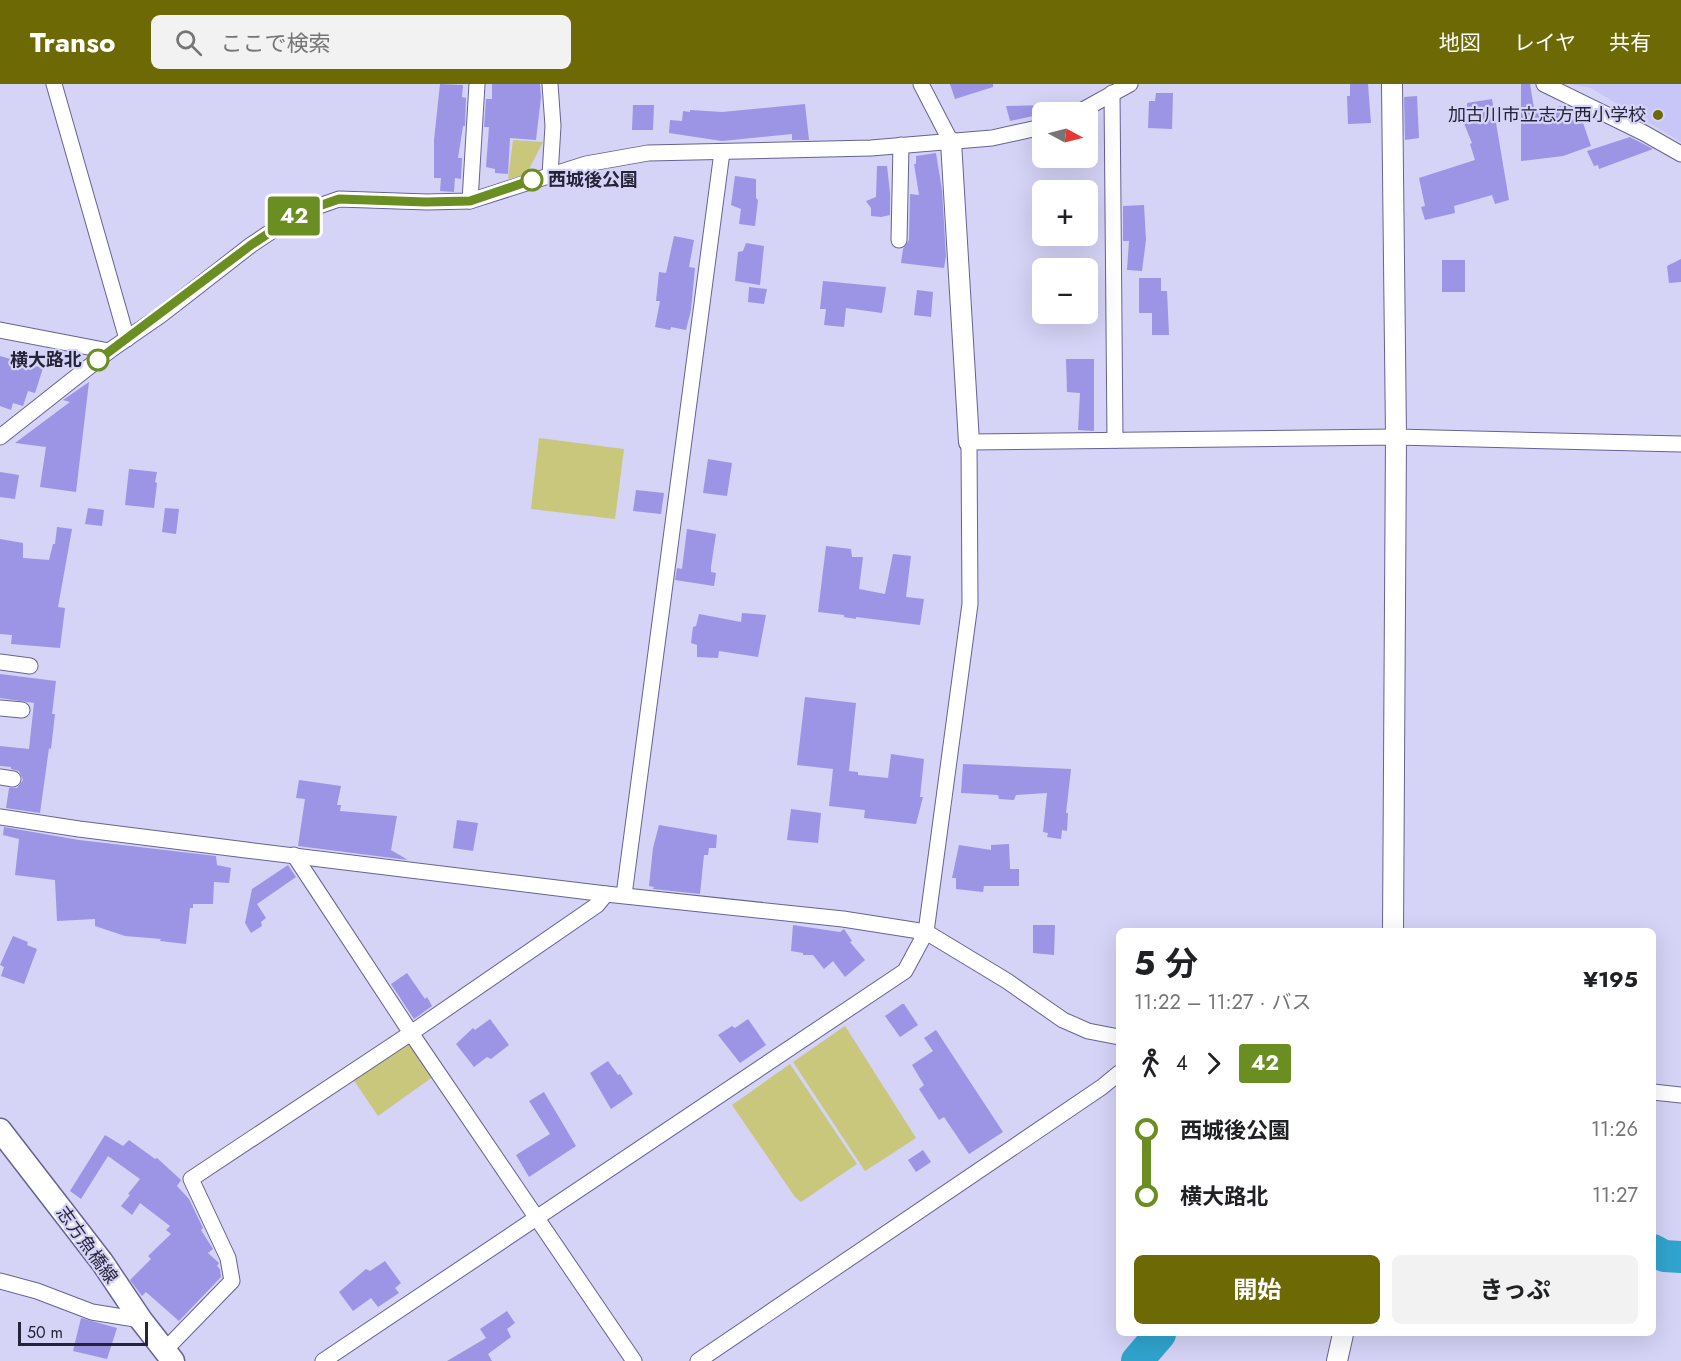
<!DOCTYPE html>
<html lang="ja">
<head>
<meta charset="utf-8">
<style>
  body { margin:0; font-family:Jost,"Noto Sans JP",sans-serif; background:#f2f2f2; color:#202124; height:100vh; display:flex; flex-direction:column; font-size:22px; white-space:nowrap }
  * { box-sizing:border-box; margin:0 }
  p { font-size:20px; color:#757577 }
  .icon { flex:none; width:33px; height:33px; fill:none; stroke:currentColor; stroke-width:2; stroke-linecap:round; stroke-linejoin:round }
  .map { position:relative; flex:1; overflow:hidden }
  .details { position:absolute; left:1116px; top:844px; width:540px; height:408px; display:flex; flex-direction:column; background:#fff; border-radius:9px; box-shadow:0 6px 24px #0002 }
  .details>* { flex:none }
  .badge { padding:0 12px; border-radius:4px; font-size:21px; line-height:39px }
  .needle { width:39px; rotate:97deg }
  .tools { position:absolute; left:1032px; top:18px; display:grid; gap:12px }
  .tools a { display:grid; place-items:center; width:66px; height:66px; border-radius:9px; background:#fff; box-shadow:0 6px 24px #0002; font-size:30px }
  .scale { position:absolute; left:18px; bottom:15px; width:130px; box-sizing:border-box; padding-left:6px; border:3px solid #252338; border-top:0; font-size:16px; line-height:21px; white-space:nowrap; color:#252338; -webkit-text-stroke:4px #d5d3f6; paint-order:stroke }
  .map>.badge { position:absolute; translate:-50% -50%; box-shadow:0 0 0 3px #fff }
  .legs { display:flex; align-items:center; gap:9px; height:66px; padding:0 18px; font-size:20px }
  .legs p { margin-inline-start:auto }
  .headline { display:flex; align-items:center; justify-content:space-between; height:102px; padding:0 18px }
  h1 { font-size:33px; font-weight:700; line-height:45px }
  .action { display:flex; gap:12px; margin-top:auto; padding:12px 18px }
  .action a { flex:1; height:69px; border-radius:9px; background:#6d6904; color:#fff; font-size:24px; font-weight:700; line-height:69px; text-align:center }
  .action a+a { background:#f2f2f2; color:#202124 }
  ul { padding:0 18px; list-style:none }
  li { display:flex; align-items:center; gap:21px; height:66px; font-size:22px }
  li i { display:grid; place-items:center; width:9px; height:100%; margin:0 8px; background:currentColor }
  li i::after { content:''; width:15px; height:15px; margin:-8px; border:4px solid; border-radius:50%; background:#fff }
  li p { margin-inline-start:auto }
  li:first-child i { background:linear-gradient(#0000 50%,currentColor 0) }
  li:last-child i { background:linear-gradient(currentColor 50%,#0000 0) }
  header { display:flex; align-items:center; gap:36px; box-sizing:border-box; height:84px; padding:0 30px; background:#6d6904; color:#fff }
  header strong { font-size:28px }
  nav { display:flex; gap:33px; margin-inline-start:auto; font-size:21px }
  .search { width:420px; height:54px; background:#f2f2f2; display:flex; align-items:center; gap:15px; box-sizing:border-box; padding:0 21px; border-radius:9px; color:#757577; font-size:22px }
  .map>svg:first-child { display:block }
  .built { fill:#c8c5f8 }
  .green { fill:#c8c77b }
  .lines { fill:none; stroke-linecap:round; stroke-linejoin:round }
  .river { stroke:#30a4ce; stroke-width:32 }
  .building { fill:#9c94e5 }
  .minor-casing { stroke:#676295; stroke-width:17 }
  .tertiary-casing { stroke:#676295; stroke-width:22 }
  .secondary-casing { stroke:#676295; stroke-width:25 }
  .minor { stroke:#fff; stroke-width:15 }
  .tertiary { stroke:#fff; stroke-width:20 }
  .secondary { stroke:#fff; stroke-width:22 }
  .line-1-casing { stroke:#fff; stroke-width:14 }
  .line-1 { stroke:#6b8e23; stroke-width:9 }
  .poi-dot { fill:#6d6904; stroke:#d5d3f6; stroke-width:2 }
  .stop-1-dot { fill:#fff; stroke:#6b8e23; stroke-width:3 }
  .labels { text-anchor:middle; stroke-width:4.5; stroke-linejoin:round; paint-order:stroke }
  .poi-label { font-size:18px; fill:#252338; stroke:#d5d3f6; text-anchor:end }
  .stop-label { font-size:18px; font-weight:bold; fill:#252338; stroke:#d5d3f6; text-anchor:start }
  .street-label { font-size:18px; fill:#252338; stroke:#d5d3f6 }
</style>
</head>
<body>
<header>
<strong>Transo</strong>
<div class="search"><svg class="icon" aria-label="search" viewBox="0 0 24 24"><circle cx="10" cy="10" r="6"/><path d="M15 15l6 6"/></svg>ここで検索</div>
<nav><a>地図</a><a>レイヤ</a><a>共有</a></nav>
</header>
<div class="map">
<svg width="1681" height="1277" viewBox="0 0 1681 1277">
  <rect width="100%" height="100%" fill="#d5d3f6"/>
  <polygon class="built" points="1570,0 1681,0 1681,58 1591,4"/>
  <g class="green">
    <polygon points="513,56 543,58 526,91 508,95"/>
    <polygon points="539,354 624,365 615,435 531,425"/>
    <polygon points="845,942 916,1054 865,1087 793,978"/>
    <polygon points="406,957 415,960 434,992 378,1032 353,995"/>
    <polygon points="790,980 857,1080 801,1118 795,1113 732,1021"/>
  </g>
  <g class="lines">
    <g class="river">
      <polyline points="1653,1166 1664,1172 1681,1173"/>
      <polyline points="1137,1277 1160,1250"/>
    </g>
  </g>
  <g class="building">
    <polygon points="440,0 463,1 462,13 466,14 465,42 463,42 458,74 462,74 461,95 455,94 454,108 440,107 441,94 434,94 434,56"/>
    <polygon points="492,0 540,0 541,13 536,56 510,54 508,90 495,89 495,85 486,83 489,43 484,43 486,15 492,15"/>
    <polygon points="950,0 993,0 993,3 955,15"/>
    <polygon points="1350,0 1368,0 1371,39 1348,40 1347,12 1350,12"/>
    <polygon points="1521,0 1530,0 1535,30 1561,22 1566,38 1581,33 1591,62 1563,72 1521,77"/>
    <polygon points="1156,9 1173,9 1172,45 1148,44 1149,17 1155,17"/>
    <polygon points="1417,12 1419,54 1405,56 1404,13"/>
    <polygon points="1492,15 1509,116 1495,120 1492,111 1454,122 1455,129 1425,136 1421,123 1425,122 1419,94 1475,76 1470,60 1472,59 1463,37 1467,36 1467,19"/>
    <polygon points="805,20 809,56 792,56 792,50 722,57 669,49 670,36 682,37 683,27 690,28 690,26 722,28"/>
    <polygon points="633,21 654,21 653,46 632,46"/>
    <polygon points="1051,21 1052,28 1010,37 1006,22"/>
    <polygon points="1630,53 1653,65 1599,85 1598,81 1594,82 1587,67"/>
    <polygon points="936,69 942,106 946,172 944,184 901,179 903,165 909,156 910,110 919,111 914,80 916,80 916,72"/>
    <polygon points="877,82 887,82 890,109 890,131 881,133 871,132 871,124 866,117 876,113"/>
    <polygon points="735,92 756,95 756,114 758,116 755,142 739,140 741,125 731,121"/>
    <polygon points="1144,121 1146,156 1142,187 1127,186 1129,157 1123,157 1123,122"/>
    <polygon points="674,152 694,156 689,183 695,184 691,226 686,246 671,243 670,246 655,243 660,217 656,217 659,188 666,189"/>
    <polygon points="746,159 764,162 760,201 735,197 738,168 743,167"/>
    <polygon points="1681,175 1681,198 1669,199 1667,182"/>
    <rect x="1442" y="176" width="23" height="32"/>
    <polygon points="1139,194 1161,194 1161,207 1167,207 1169,251 1152,251 1152,229 1139,229"/>
    <polygon points="823,197 886,203 882,229 846,224 844,243 824,241 826,225 820,225"/>
    <polygon points="749,203 767,205 764,220 748,218"/>
    <polygon points="917,206 933,208 931,233 914,231"/>
    <polygon points="0,272 43,284 35,309 28,307 23,322 13,319 11,326 0,322"/>
    <polygon points="1066,275 1094,275 1094,347 1078,346 1080,309 1067,308"/>
    <polygon points="89,298 76,408 40,403 46,363 15,359 70,318 63,316"/>
    <polygon points="708,375 732,379 727,412 703,409"/>
    <polygon points="129,385 157,388 155,398 157,399 154,424 125,421"/>
    <polygon points="0,388 19,391 15,415 0,413"/>
    <polygon points="636,406 664,409 661,430 633,427"/>
    <polygon points="88,424 104,426 102,442 85,440"/>
    <polygon points="165,424 179,425 176,450 162,448"/>
    <polygon points="57,443 72,445 58,523 65,524 60,564 11,560 12,551 0,550 0,455 23,459 23,474 49,476 53,460 55,460"/>
    <polygon points="687,445 716,450 711,483 711,488 716,489 714,502 675,496 677,484 682,485"/>
    <polygon points="826,462 851,465 852,473 863,473 859,505 885,510 893,470 911,472 906,513 924,515 920,541 856,533 856,535 844,533 844,531 818,528"/>
    <polygon points="742,529 766,531 758,573 719,567 718,574 697,573 697,561 691,559 693,543 696,542 699,530 741,538"/>
    <polygon points="0,590 56,597 52,630 55,630 51,665 49,664 40,729 6,724 9,704 17,704 23,696 19,687 11,685 11,683 0,682 0,662 29,665 34,619 0,614"/>
    <polygon points="805,613 856,619 849,687 858,688 858,691 888,694 891,670 924,675 920,713 923,713 916,740 864,734 865,726 829,722 833,685 797,681"/>
    <polygon points="963,680 1071,685 1066,729 1068,729 1067,747 1062,746 1061,755 1047,753 1048,749 1043,748 1047,709 1016,711 1014,716 999,715 998,711 961,709"/>
    <polygon points="299,696 341,702 337,721 341,721 340,727 397,732 391,766 408,776 298,762 305,715 296,714"/>
    <polygon points="791,725 821,729 818,759 787,756"/>
    <polygon points="457,736 478,739 473,767 453,764"/>
    <polygon points="659,741 717,751 716,764 709,764 708,771 704,771 700,810 653,805 654,803 649,802 653,764"/>
    <polygon points="4,743 79,756 216,772 217,781 231,784 229,799 214,798 213,820 193,820 193,824 190,824 186,860 160,857 161,855 125,852 95,842 95,835 57,837 55,796 15,791 19,755 3,751"/>
    <polygon points="1009,760 1010,785 1019,785 1019,802 984,802 983,808 956,805 956,794 952,794 959,761 991,766 991,761"/>
    <polygon points="288,781 296,793 257,820 266,834 261,838 262,842 251,849 245,839 252,805"/>
    <polygon points="793,841 840,848 844,845 852,857 850,858 865,876 845,893 833,877 824,885 813,871 803,871 803,869 791,867"/>
    <polygon points="1033,841 1055,841 1054,871 1033,869"/>
    <polygon points="13,852 28,858 27,861 37,865 24,900 1,892 4,883 0,881"/>
    <polygon points="407,889 425,915 427,913 432,922 414,935 391,900"/>
    <polygon points="902,920 904,920 918,941 900,953 885,932"/>
    <polygon points="490,935 509,961 491,975 487,973 474,983 456,960 473,944 475,946"/>
    <polygon points="748,935 766,961 740,979 718,951 732,942 735,944"/>
    <polygon points="936,946 1003,1048 969,1070 944,1033 939,1036 919,1005 924,1001 912,981 933,967 924,954"/>
    <polygon points="608,977 618,991 620,990 633,1010 611,1025 590,989"/>
    <polygon points="544,1008 576,1062 529,1093 516,1071 550,1050 529,1017"/>
    <polygon points="105,1051 123,1062 129,1056 155,1075 157,1074 181,1096 177,1102 189,1115 203,1144 201,1146 213,1165 208,1169 219,1179 217,1182 220,1185 221,1193 179,1237 146,1208 142,1212 130,1196 151,1175 148,1172 171,1150 166,1146 170,1142 140,1119 132,1131 121,1122 130,1111 128,1110 140,1095 108,1072 81,1115 70,1107"/>
    <polygon points="923,1066 931,1078 916,1088 908,1076"/>
    <polygon points="385,1177 401,1199 395,1204 399,1209 378,1223 371,1214 353,1227 339,1208 366,1185 370,1187"/>
    <polygon points="507,1227 515,1239 507,1245 511,1253 488,1270 492,1277 447,1277 486,1254 480,1245"/>
    <polygon points="81,1234 117,1244 107,1275 73,1267"/>
  </g>
  <g class="lines">
    <g class="minor-casing">
      <g id="minor">
        <polyline points="54,0 127,255"/>
        <polyline points="921,0 951,58"/>
        <polyline points="1544,0 1644,49 1681,70"/>
        <polyline points="1112,9 1115,356"/>
        <polyline points="1079,28 1130,0"/>
        <polyline points="550,91 553,42 550,0"/>
        <polyline points="470,117 477,0"/>
        <polyline points="899,156 901,61"/>
        <polyline points="0,246 109,267"/>
        <polyline points="0,353 109,267 161,231 251,161 299,129 339,115 427,118 470,117 586,80 648,69 871,64 992,54 1042,43"/>
        <polyline points="0,578 30,582"/>
        <polyline points="0,624 22,626"/>
        <polyline points="0,693 13,695"/>
        <polyline points="0,733 79,745 246,766 606,810 843,835 926,848 1007,897 1063,936 1088,947 1119,953"/>
        <polyline points="294,771 411,949 634,1277"/>
        <polyline points="624,811 722,68"/>
        <polyline points="1653,1008 1681,1011"/>
        <polyline points="0,1197 37,1207 92,1228 141,1236"/>
        <polyline points="165,1266 232,1197 228,1174 191,1095 411,949 597,821 606,810"/>
        <polyline points="323,1277 905,887 926,848 970,520 969,358 1396,353 1681,360"/>
        <polyline points="698,1277 1102,1003 1119,989"/>
      </g>
    </g>
    <g class="tertiary-casing">
      <g id="tertiary">
        <polyline points="1392,0 1396,353 1393,848"/>
        <polyline points="951,58 969,358"/>
        <polyline points="1337,1277 1343,1250"/>
      </g>
    </g>
    <g class="secondary-casing">
      <polyline id="secondary" points="0,1046 102,1178 141,1236 173,1277"/>
    </g>
    <use href="#minor" class="minor"/>
    <use href="#tertiary" class="tertiary"/>
    <use href="#secondary" class="secondary"/>
  </g>
  <g class="lines">
    <g class="line-1-casing">
      <polyline id="line-1" points="98,276 251,161 299,129 339,115 426,118 470,117 532,96"/>
    </g>
    <use href="#line-1" class="line-1"/>
  </g>
  <circle class="poi-dot" cx="1658" cy="31" r="6"/>
  <g class="stop-1-dot">
    <circle cx="532" cy="96" r="10"/>
    <circle cx="98" cy="276" r="10"/>
  </g>
  <g class="labels">
    <g class="poi-label">
      <text x="1646" y="37">加古川市立志方西小学校</text>
    </g>
    <g class="stop-label">
      <text x="548" y="102">西城後公園</text>
      <text x="82" y="282" text-anchor="end">横大路北</text>
    </g>
    <g class="street-label">
      <text transform="translate(87 1161) rotate(54)" y="6">志方魚橋線</text>
    </g>
  </g>
</svg>
<div class="tools">
<a><svg class="needle" viewBox="-14 -14 28 28"><path d="M0-13l5 13h-10z" fill="#e53935"/><path d="M0 13l5-13h-10z" fill="#757577"/></svg></a>
<a>+</a>
<a>−</a>
</div>
<div class="scale">50 m</div>
<b class="badge" style="left:294px;top:132px;background:#6b8e23;color:#fff">42</b>
<section class="details">
<div class="headline"><div><h1>5 分</h1><p>11:22 – 11:27 · バス</p></div><b>¥195</b></div>
<div class="legs"><svg class="icon" aria-label="walk" viewBox="0 0 24 24"><circle cx="13" cy="4" r="2"/><path d="M13 8l-2 6 4 7M11 14l-3 7M7 12l3-4h3l4 4"/></svg>4<svg class="icon" aria-label="forward" viewBox="0 0 24 24"><path d="M9 5l7 7-7 7"/></svg><b class="badge" style="background:#6b8e23;color:#fff">42</b></div>
<ul>
<li><i style="color:#6b8e23"></i><b>西城後公園</b><p>11:26</p></li>
<li><i style="color:#6b8e23"></i><b>横大路北</b><p>11:27</p></li>
</ul>
<div class="action"><a>開始</a><a>きっぷ</a></div>
</section>
</div>
</body>
</html>
